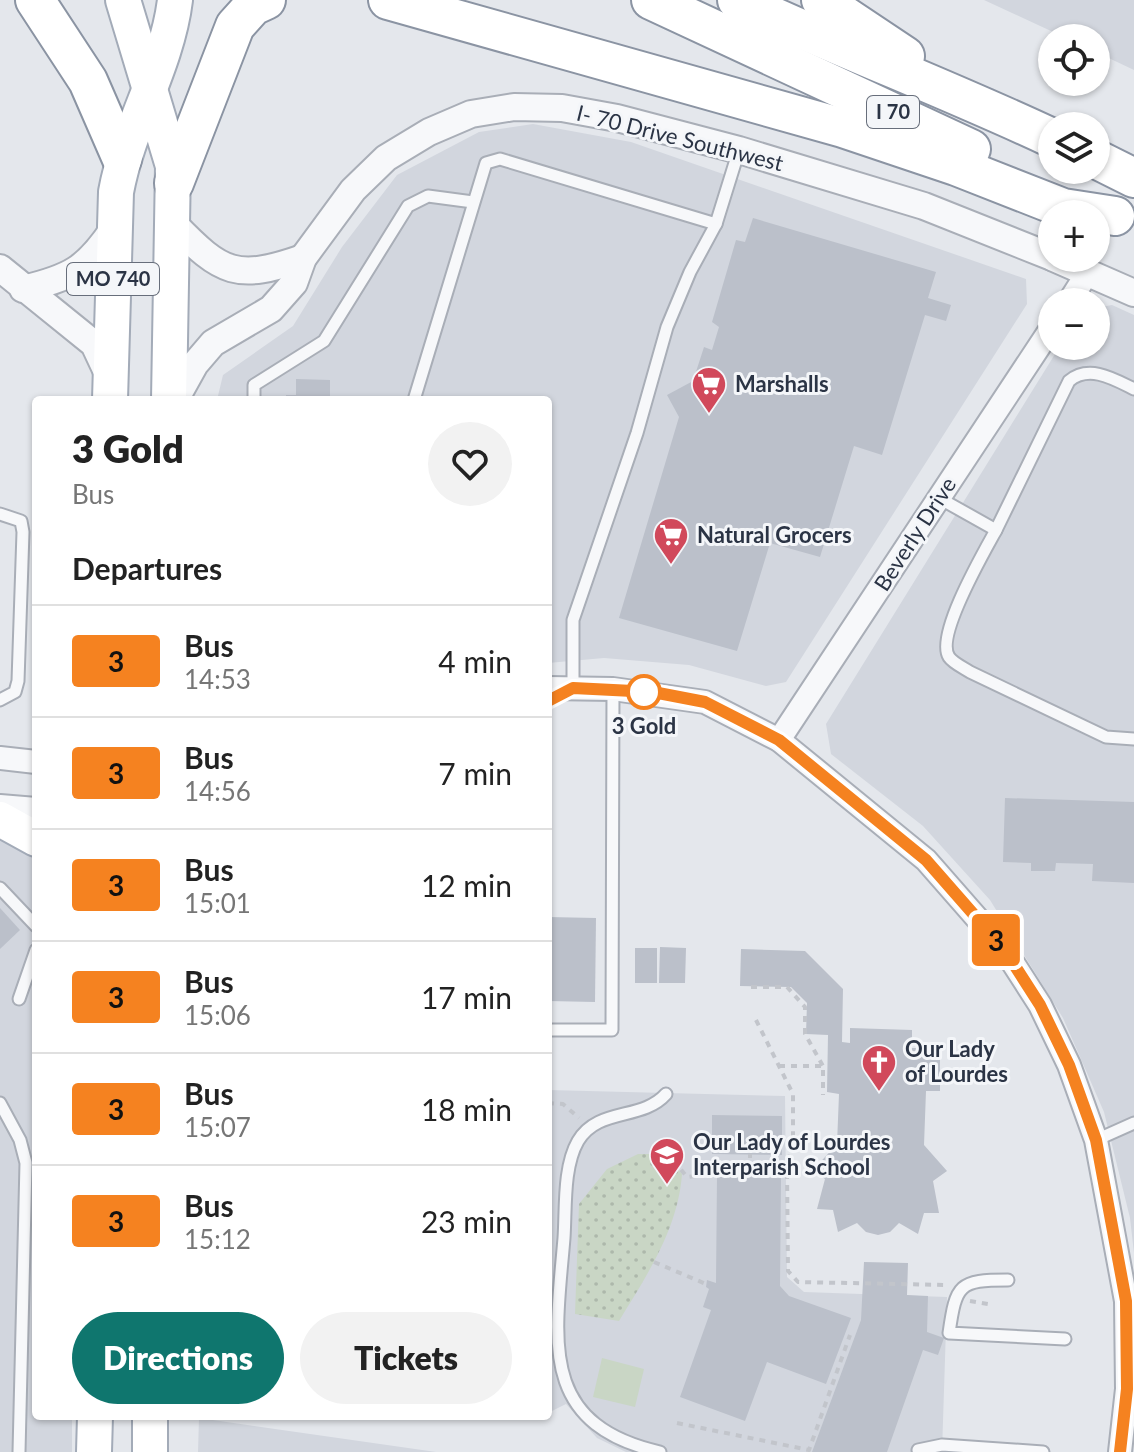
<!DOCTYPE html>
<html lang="en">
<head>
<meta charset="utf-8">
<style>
  body { margin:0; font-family:Lato,sans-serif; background:#f2f2f2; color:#222; height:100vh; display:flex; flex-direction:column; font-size:30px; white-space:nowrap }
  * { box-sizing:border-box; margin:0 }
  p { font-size:26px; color:#767676 }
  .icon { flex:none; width:44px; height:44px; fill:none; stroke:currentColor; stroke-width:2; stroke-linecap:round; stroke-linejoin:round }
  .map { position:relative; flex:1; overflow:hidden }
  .drawer { position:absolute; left:32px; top:396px; width:520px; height:1024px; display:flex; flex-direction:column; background:#fff; border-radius:8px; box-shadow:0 2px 6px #0004 }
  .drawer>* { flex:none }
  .badge { padding:0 16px; border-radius:6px; font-size:28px; line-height:52px }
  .tools { position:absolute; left:1038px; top:24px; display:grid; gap:16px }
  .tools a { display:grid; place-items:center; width:72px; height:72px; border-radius:50%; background:#fff; box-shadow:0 2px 6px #0004; font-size:40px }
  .map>.badge { position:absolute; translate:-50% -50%; box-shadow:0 0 0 4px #fff }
  h2 { padding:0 40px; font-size:30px; line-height:72px }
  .round { display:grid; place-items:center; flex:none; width:84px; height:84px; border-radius:42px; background:#f2f2f2 }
  .headline { display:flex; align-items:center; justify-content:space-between; height:136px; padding:0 40px }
  h1 { font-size:38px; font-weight:800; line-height:60px }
  .primary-button { display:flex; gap:16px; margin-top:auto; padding:16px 40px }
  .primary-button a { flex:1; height:92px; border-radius:48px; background:#0f766e; color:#fff; font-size:32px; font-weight:800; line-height:92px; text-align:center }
  .primary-button a+a { background:#f2f2f2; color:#222 }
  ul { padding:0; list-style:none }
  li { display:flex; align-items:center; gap:24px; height:112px; padding:0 40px; border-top:2px solid #e0e0e0 }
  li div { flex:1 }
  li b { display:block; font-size:30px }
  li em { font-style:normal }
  li .badge { min-width:88px; font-weight:700; text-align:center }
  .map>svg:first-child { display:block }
  .built { fill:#d2d6de }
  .grass { fill:url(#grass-dots) }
  .pitch { fill:#c9d6c5 }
  .building { fill:#bbc0ca }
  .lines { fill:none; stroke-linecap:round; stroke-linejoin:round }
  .service-casing { stroke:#a9aeb7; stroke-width:15 }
  .minor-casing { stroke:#a9aeb7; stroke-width:26 }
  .tertiary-casing { stroke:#a9aeb7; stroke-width:30 }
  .primary-casing { stroke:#a3abb8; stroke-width:38 }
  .motorway-casing { stroke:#8b94a3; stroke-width:42 }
  .path { stroke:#c2c5cb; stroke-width:4; stroke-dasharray:6 6; stroke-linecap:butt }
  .service { stroke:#f7f8fa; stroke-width:11 }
  .minor { stroke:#f7f8fa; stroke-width:22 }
  .tertiary { stroke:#f7f8fa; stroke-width:26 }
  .primary { stroke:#fff; stroke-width:34 }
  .motorway { stroke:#fff; stroke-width:38 }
  .line-casing { stroke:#fff; stroke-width:18 }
  .line { stroke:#f58220; stroke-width:12 }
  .stop-dot { fill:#fff; stroke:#f58220; stroke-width:4 }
  .labels { text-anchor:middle; stroke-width:6; stroke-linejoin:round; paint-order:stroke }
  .shield { fill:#f4f6f9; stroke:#676e7b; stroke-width:2 }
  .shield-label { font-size:20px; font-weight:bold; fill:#2b3445 }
  .street-label { font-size:22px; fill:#2b3445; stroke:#f4f6f9 }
  .poi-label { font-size:22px; font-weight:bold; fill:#2b3445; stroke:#f4f6f9; text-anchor:start }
  .stop-label { font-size:22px; font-weight:bold; fill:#2b3445; stroke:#f4f6f9 }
</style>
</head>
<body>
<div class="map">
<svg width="1134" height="1452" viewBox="0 0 1134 1452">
  <defs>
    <pattern id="grass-dots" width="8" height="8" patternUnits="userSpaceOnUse" patternTransform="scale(2)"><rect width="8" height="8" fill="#c9d6c5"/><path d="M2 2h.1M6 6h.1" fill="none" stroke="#adb8ab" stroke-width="1.8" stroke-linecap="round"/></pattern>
  </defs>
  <rect width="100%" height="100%" fill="#e4e7ec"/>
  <g class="built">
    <polygon points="984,0 1134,0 1134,70 1096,52 1096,38 1066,38"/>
    <polygon points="533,124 631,142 1026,279 1027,304 786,682 766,686 689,665 604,658 548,663 548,400 217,400 223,375 293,326 342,247 397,175 479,132"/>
    <polygon points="1112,305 1134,315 1134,1253 1130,1218 1104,1112 1063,1018 990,900 923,826 831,754 826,724 1060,346 1096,346 1096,308"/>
    <polygon points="0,836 13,839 36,857 36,1416 72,1416 72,1452 0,1452"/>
    <polygon points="548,1090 785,1096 787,1277 804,1292 947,1297 942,1452 626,1452 597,1438 566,1404 548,1413"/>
    <polygon points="199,1418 436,1452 198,1452"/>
  </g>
  <path class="grass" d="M 638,1154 L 666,1154 L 682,1174 C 678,1229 647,1275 619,1321 L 575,1314 L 579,1204 L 607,1169 Z"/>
  <g class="pitch">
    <polygon points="548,1195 552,1195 548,1392"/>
    <polygon points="602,1358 644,1369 635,1407 593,1397"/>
  </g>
  <g class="building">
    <polygon points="753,218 936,272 928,298 951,305 946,321 925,315 882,455 854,446 820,557 770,543 737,651 619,618 679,417 667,395 693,381 704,347 712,350 719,327 712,322 736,240 745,242"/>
    <polygon points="296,379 330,380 330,396 368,400 286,400 286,395 296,395"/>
    <polygon points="1005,798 1134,802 1134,883 1092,881 1093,864 1056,863 1055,871 1031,871 1031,863 1003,862"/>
    <polygon points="0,908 20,930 0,949"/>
    <polygon points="548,917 596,918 595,1002 548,1001"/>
    <polygon points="660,947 686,948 685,983 659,983"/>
    <rect x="635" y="948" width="22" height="35"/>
    <polygon points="741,949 805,951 843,989 842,1042 850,1043 850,1028 912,1030 912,1048 940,1048 940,1091 926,1091 924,1145 947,1171 933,1181 939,1213 924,1213 918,1234 899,1223 890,1232 878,1235 866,1232 857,1223 838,1232 833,1210 817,1209 825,1179 813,1170 837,1144 839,1094 827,1092 828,1035 806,1034 807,1003 791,987 740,986"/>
    <polygon points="712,1115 782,1116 782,1155 712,1154"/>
    <polygon points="717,1176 781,1178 780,1286 789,1296 851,1318 826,1384 767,1362 745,1421 680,1397 711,1310 703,1307 709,1289 706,1287 707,1280 716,1283"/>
    <polygon points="864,1262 908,1263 907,1295 928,1296 927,1332 944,1338 938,1355 923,1350 887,1452 812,1452 861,1320"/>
  </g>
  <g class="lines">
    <g class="service-casing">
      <g id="service">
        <polyline points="254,400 254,385 324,341 408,206 428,196 473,202"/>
        <polyline points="414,400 486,163 500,159 716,224"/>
        <path d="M 939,498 L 996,530 L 1069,381 C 1089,364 1114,379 1134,389"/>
        <polyline points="0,514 21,521 23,532 18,681 15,692 0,700"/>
        <path d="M 996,530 C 984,552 935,636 949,657 C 953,663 964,668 970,672 L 1106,737 L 1134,739"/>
        <polyline points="573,688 573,620 637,433 667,327 690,272 716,224 739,150"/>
        <polyline points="0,888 36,926"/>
        <polyline points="19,999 36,950"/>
        <polyline points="548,1030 612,1030 613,689"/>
        <polyline points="0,1103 20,1140 26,1163 19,1452"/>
        <polyline points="1096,1140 1134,1123"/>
        <path d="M 1008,1280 C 959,1280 956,1284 949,1333 L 1065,1339"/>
        <polyline points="918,1450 942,1445 1043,1452"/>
        <path d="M 660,1452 C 536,1424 556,1337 564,1238 C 566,1208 563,1167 578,1141 C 598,1107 642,1121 666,1094"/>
      </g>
    </g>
    <g class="minor-casing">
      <g id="minor">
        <polyline points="1069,302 1088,272"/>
        <polyline points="548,688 613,689 705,702 779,740 926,860 1004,949 1040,1005 1069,1065 1096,1140 1126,1301 1127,1389 1120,1452"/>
        <polyline points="779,740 1052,327"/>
        <polyline points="0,758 36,762"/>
        <polyline points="0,806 36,809"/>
      </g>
    </g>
    <g class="tertiary-casing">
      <g id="tertiary">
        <path d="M 174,224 C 222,274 237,281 303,258"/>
        <polyline points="1054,258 1134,293"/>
        <polyline points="0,268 94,344 109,376"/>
        <path d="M 23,289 C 70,278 87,269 114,228"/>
        <polyline points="175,400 195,364 213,343 271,309 294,283 303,258 353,190 386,158 429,132 471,114 514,107 562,108 617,118 739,150 924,206 1052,257"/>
      </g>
    </g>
    <g class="primary-casing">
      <g id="primary">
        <polyline points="123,0 173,166 169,400"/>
        <path d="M 110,400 L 116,192 C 128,126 167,66 175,0"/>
        <polyline points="0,819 36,839"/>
        <polyline points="94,1452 95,1416"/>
        <polyline points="150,1452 150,1416"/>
      </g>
    </g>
    <g class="motorway-casing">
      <g id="motorway">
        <polyline points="35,0 88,81 122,159"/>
        <polyline points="388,0 843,128 956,166 1063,208 1115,216"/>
        <polyline points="651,0 971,149"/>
        <path d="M 737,0 C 841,49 948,89 1052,138"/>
        <polyline points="821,0 905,56"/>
        <polyline points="1096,159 1134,178"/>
        <polyline points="174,183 235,26 253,6 266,0"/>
      </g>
    </g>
    <g class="path">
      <polyline points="751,987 787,987 805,1007 805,1034 823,1066"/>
      <polyline points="756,1020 793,1094 793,1138 787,1170"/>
      <polyline points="779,1066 823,1066 823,1095"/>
      <polyline points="548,1103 563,1104 579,1118"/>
      <polyline points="666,1151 687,1177 750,1169 750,1154"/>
      <polyline points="750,1177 750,1169 787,1170 788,1271 798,1282 947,1285"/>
      <polyline points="654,1262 706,1284"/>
      <polyline points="970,1301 988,1304"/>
      <polyline points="677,1423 809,1450 850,1335"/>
    </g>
    <use href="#service" class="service"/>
    <use href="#minor" class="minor"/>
    <use href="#tertiary" class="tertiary"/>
    <use href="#primary" class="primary"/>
    <use href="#motorway" class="motorway"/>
  </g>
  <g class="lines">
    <g class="line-casing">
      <polyline id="line" points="548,701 573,688 653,692 705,702 779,740 926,860 1004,949 1040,1005 1069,1065 1096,1140 1126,1301 1127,1389 1120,1452"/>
    </g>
    <use href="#line" class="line"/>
  </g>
  <defs>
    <g id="supermarket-pin" transform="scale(1.8)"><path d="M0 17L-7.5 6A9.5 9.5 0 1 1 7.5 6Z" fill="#d1495b" stroke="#f4f6f9"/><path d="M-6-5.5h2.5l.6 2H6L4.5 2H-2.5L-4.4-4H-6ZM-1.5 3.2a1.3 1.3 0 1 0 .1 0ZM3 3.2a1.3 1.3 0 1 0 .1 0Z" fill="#fff"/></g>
    <g id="church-pin" transform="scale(1.8)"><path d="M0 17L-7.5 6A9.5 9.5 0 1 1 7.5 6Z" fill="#d1495b" stroke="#f4f6f9"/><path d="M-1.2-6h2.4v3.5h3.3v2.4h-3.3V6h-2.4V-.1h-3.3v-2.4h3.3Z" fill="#fff"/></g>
    <g id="school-pin" transform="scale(1.8)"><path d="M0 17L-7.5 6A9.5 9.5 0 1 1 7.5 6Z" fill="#d1495b" stroke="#f4f6f9"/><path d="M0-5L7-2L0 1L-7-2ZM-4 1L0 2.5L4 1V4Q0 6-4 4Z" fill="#fff"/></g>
  </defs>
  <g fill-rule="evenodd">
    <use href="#supermarket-pin" x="709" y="384"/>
    <use href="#supermarket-pin" x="671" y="535"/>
    <use href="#church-pin" x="879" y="1062"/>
    <use href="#school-pin" x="667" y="1155"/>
  </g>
  <circle class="stop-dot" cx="644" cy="692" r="16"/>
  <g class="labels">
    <g class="shield">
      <rect x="867" y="96" width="52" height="32" rx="6"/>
      <rect x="67" y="263" width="92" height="32" rx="6"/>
    </g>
    <g class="shield-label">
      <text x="893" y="119">I 70</text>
      <text x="113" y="286">MO 740</text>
    </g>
    <g class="street-label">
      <text transform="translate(680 138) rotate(14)" y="8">I- 70 Drive Southwest</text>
      <text transform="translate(915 534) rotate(-57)" y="8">Beverly Drive</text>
    </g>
    <g class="poi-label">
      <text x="735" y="392">Marshalls</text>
      <text x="697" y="543">Natural Grocers</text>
      <text x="905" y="1057">Our Lady<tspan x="905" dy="25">of Lourdes</tspan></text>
      <text x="693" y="1150">Our Lady of Lourdes<tspan x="693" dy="25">Interparish School</tspan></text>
    </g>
    <g class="stop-label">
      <text x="644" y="734">3 Gold</text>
    </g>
  </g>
</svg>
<div class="tools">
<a><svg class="icon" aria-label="locate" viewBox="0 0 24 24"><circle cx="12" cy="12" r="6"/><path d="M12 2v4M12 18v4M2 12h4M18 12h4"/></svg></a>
<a><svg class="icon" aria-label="layers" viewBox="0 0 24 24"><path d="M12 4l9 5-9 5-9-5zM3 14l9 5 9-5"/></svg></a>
<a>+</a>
<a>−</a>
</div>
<b class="badge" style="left:996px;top:940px;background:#f58220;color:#111">3</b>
<section class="drawer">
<div class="headline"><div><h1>3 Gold</h1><p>Bus</p></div><a class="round"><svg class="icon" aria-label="heart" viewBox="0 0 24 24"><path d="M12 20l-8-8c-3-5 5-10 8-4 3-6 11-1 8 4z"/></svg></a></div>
<h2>Departures</h2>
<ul>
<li><span class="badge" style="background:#f58220;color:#111">3</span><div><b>Bus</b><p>14:53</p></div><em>4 min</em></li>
<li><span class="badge" style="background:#f58220;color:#111">3</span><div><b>Bus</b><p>14:56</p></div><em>7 min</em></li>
<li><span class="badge" style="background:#f58220;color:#111">3</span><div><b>Bus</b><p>15:01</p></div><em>12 min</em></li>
<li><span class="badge" style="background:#f58220;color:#111">3</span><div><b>Bus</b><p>15:06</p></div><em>17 min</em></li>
<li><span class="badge" style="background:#f58220;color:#111">3</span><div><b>Bus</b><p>15:07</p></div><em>18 min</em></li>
<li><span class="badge" style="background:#f58220;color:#111">3</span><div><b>Bus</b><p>15:12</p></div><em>23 min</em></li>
</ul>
<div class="primary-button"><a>Directions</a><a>Tickets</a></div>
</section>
</div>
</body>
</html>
